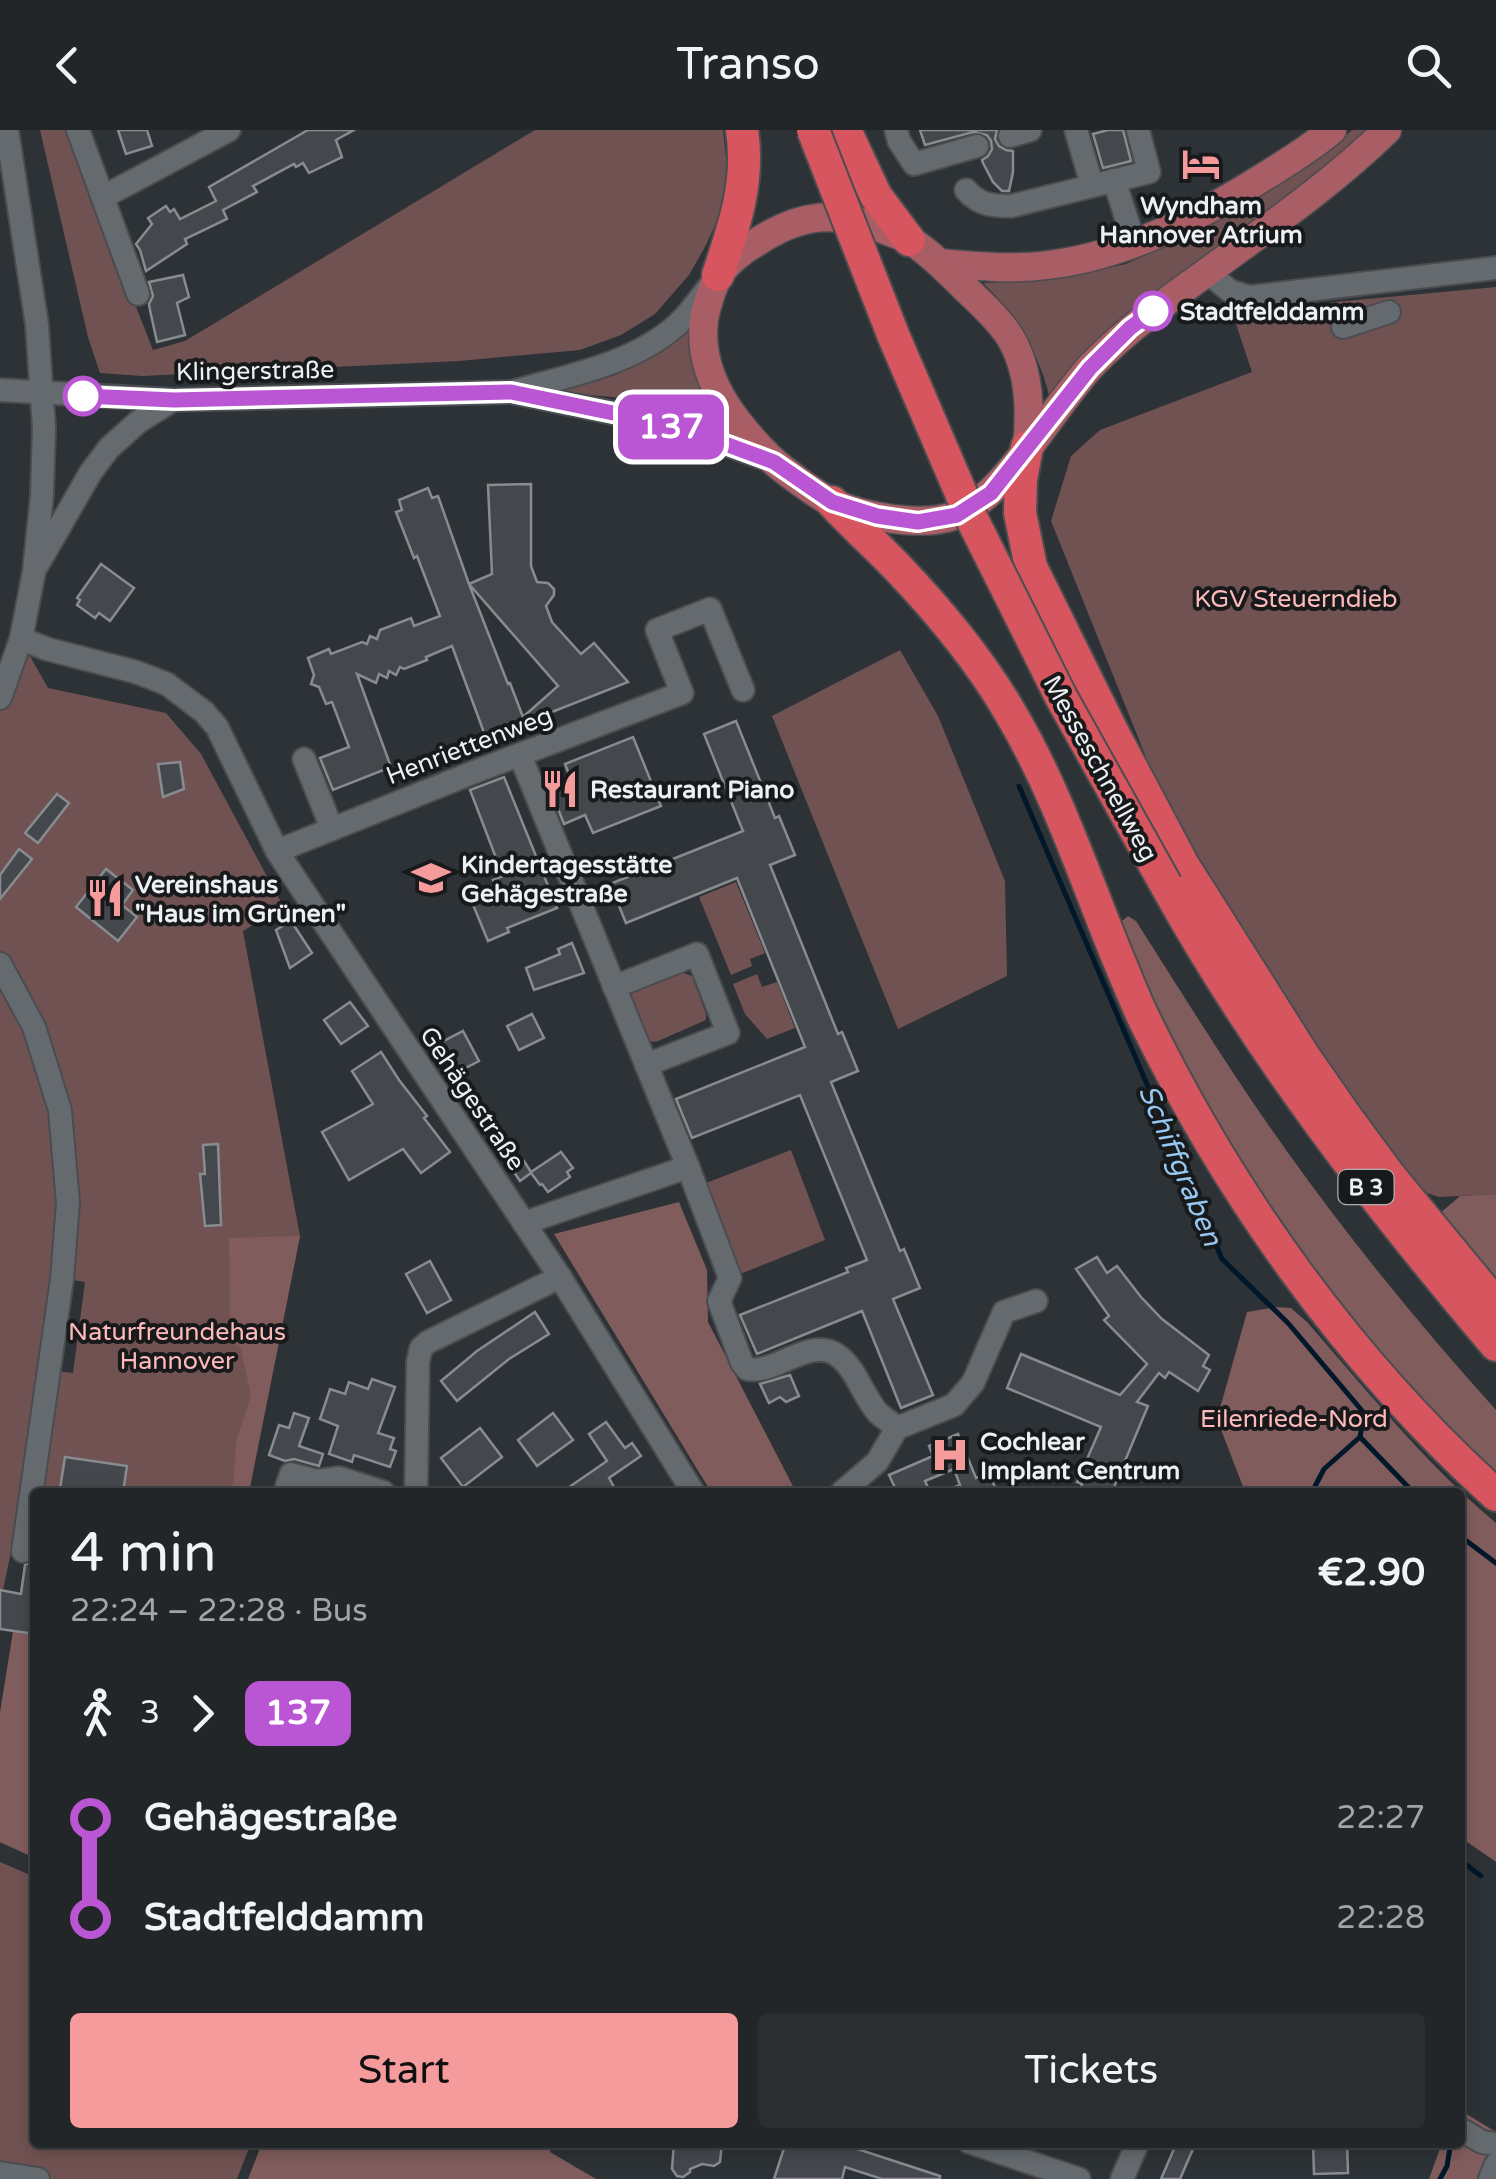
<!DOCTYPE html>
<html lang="en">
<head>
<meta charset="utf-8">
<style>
  body { margin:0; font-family:"Varela Round",sans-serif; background:#2a2e30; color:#f1f3f6; height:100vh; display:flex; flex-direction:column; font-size:38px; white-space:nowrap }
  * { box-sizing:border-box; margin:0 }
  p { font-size:32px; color:#a2a5a8 }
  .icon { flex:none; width:55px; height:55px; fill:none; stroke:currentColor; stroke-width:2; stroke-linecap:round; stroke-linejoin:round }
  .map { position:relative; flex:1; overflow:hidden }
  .side { position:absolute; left:30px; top:1358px; width:1435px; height:660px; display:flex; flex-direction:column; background:#222628; border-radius:10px; box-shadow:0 5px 15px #0003,0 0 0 2px #3f4345 }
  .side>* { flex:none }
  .badge { padding:0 20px; border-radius:15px; font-size:35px; line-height:65px }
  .map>.badge { position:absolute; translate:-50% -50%; box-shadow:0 0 0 5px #fff }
  .legs { display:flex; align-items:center; gap:15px; height:110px; padding:0 40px; font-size:32px }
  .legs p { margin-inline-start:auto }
  .headline { display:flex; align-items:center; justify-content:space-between; height:170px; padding:0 40px }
  h1 { font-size:55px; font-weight:600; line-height:75px }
  .cta { display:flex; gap:20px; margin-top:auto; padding:20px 40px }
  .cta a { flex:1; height:115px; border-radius:10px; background:#f59b9c; color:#111; font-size:40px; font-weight:600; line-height:115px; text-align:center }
  .cta a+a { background:#2a2e30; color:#f1f3f6 }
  ul { padding:0 40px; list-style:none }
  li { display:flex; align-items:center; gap:35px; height:100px; font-size:38px }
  li i { display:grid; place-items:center; width:15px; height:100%; margin:0 12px; background:currentColor }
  li i::after { content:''; width:25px; height:25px; margin:-12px; border:8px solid; border-radius:50%; background:#222628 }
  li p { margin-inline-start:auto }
  li:first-child i { background:linear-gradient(#0000 50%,currentColor 0) }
  li:last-child i { background:linear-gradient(currentColor 50%,#0000 0) }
  header { display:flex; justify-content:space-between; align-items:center; height:130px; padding:0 40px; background:#222628; font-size:45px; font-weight:600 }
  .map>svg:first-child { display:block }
  .green { fill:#715252 }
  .forest { fill:#815c5c }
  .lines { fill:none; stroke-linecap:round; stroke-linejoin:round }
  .stream { stroke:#01182b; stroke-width:5 }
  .building { fill:#44484d; stroke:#878c91; stroke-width:2.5; fill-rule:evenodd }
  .minor-casing { stroke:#4a4d50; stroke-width:26 }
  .major-casing { stroke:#4a4d50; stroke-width:31 }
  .highway-casing { stroke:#4a4d50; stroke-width:36 }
  .minor { stroke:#656a6f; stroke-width:22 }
  .major { stroke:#a95d65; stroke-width:28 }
  .highway { stroke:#d6555e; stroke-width:32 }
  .highway-bridge-casing { stroke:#4a4d50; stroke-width:36; stroke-linecap:butt }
  .highway-bridge { stroke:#d6555e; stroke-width:32 }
  .line-1-casing { stroke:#fff; stroke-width:22 }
  .line-1 { stroke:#ba55d3; stroke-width:15 }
  .stop-1-dot { fill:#fff; stroke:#ba55d3; stroke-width:5 }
  .labels { text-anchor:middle; stroke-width:8; stroke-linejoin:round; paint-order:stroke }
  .shield { fill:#17191b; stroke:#adb0b2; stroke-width:2.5 }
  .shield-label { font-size:22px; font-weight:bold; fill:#edf0f3 }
  .poi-label { font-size:25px; font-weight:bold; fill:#edf0f3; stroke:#17191b; text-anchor:start }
  .stop-label { font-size:25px; font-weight:bold; fill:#edf0f3; stroke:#17191b; text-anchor:start }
  .street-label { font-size:25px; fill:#edf0f3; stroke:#17191b }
  .park-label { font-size:25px; fill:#febaba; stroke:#17191b }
  .water-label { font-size:28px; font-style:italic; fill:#97c7f1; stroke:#17191b }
</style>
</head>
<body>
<header><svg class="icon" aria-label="back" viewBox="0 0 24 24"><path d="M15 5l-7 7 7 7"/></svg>Transo<svg class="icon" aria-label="search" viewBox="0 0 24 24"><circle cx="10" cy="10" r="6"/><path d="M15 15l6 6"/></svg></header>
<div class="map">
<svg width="1496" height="2049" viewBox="0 0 1496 2049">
  <rect width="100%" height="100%" fill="#2d3236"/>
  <g class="green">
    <polygon points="40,0 70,0 91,62 153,220 185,211 535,0 723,0 727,38 721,82 706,115 689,145 655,184 621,205 580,220 459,231 142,246 100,243 88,207"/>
    <path d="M 1352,0 L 1373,0 L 1216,125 L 1129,182 L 1051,267 L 1049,265 C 1039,223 1014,182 983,153 L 1056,149 L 1126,134 L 1248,75 L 1319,29 Z"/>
    <polygon points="1496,157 1496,1064 1439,1067 1424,1062 1404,1043 1316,914 1195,721 1152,642 1051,391 1071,326 1100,300 1252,242 1236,194 1335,172"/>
    <path d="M 690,196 C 692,237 698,261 722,295 L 621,268 L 551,261 C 613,250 642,239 690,196 Z"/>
    <polygon points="22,512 48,558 166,583 201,624 283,776 243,801 300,1106 249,1362 35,1362 35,1728 0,1712 0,1583 33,1381 29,1379 40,1302 45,1302 54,1241 73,1243 85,1152 67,1149 70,1126 57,1126 12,1418 0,1473 0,572"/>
    <polygon points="900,520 938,586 1005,751 1007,846 898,899 772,586"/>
    <polygon points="736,752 765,823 750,829 752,836 731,845 699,767"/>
    <polygon points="681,842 692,846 706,884 706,890 658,911 654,912 647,910 630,867 632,863"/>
    <polygon points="757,844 762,857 777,852 795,898 767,909 745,884 733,854"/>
    <polygon points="791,1020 825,1110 730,1148 696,1057"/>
    <polygon points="0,1732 35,1747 35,2012 251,2013 237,2049 0,2049"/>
  </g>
  <g class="forest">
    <path d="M 1128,786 L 1136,791 C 1185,868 1233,946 1286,1020 C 1351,1111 1421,1197 1496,1280 L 1496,1342 L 1421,1272 L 1382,1231 L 1273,1086 L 1221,1003 L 1175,918 L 1121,794 L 1122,791 Z"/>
    <polygon points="1496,1064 1496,1151 1439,1084 1460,1066"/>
    <polygon points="679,1072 707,1140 708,1192 796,1362 711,1362 554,1104"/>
    <polygon points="300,1106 249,1362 230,1362 234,1348 236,1312 251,1265 241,1219 230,1210 229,1108"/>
    <path d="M 1276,1177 L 1291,1178 L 1307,1192 C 1367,1261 1426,1334 1496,1393 L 1496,1732 L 1460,1707 L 1460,1362 L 1245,1362 L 1217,1289 L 1247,1182 Z"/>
    <polygon points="13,1502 35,1506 35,1728 0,1712 0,1583"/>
    <polygon points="1460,1980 1496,2002 1496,2049 1429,2049 1442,2013 1460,2012"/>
    <polygon points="262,2013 551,2013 550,2022 596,2049 248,2049"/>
  </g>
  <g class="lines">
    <g class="stream">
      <polyline points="1019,656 1222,1129 1288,1193 1364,1283 1360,1307"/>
      <polyline points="1360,1307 1413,1362"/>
      <polyline points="1312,1362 1324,1339 1360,1307"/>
      <polyline points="1460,1406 1496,1433"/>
      <polyline points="1460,1730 1481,1746"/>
      <polyline points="1440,2049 1447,2036 1451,2012"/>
    </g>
  </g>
  <g class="building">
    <polygon points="118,0 147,0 152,16 126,24"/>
    <polygon points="308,0 354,0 336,10 342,27 309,43 303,33 296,37 294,34 253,56 257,62 223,80 227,89 185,109 187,114 146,141 140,120 136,114 152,94 148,88 166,76 170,82 174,79 180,89 216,71 209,57"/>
    <polygon points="920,0 997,0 995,9 999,16 1006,20 1013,21 1013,42 1009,61 1002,61 993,52 983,33 982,30 988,26 992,19 991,11 987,5 973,2 925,15"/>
    <polygon points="1108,0 1123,0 1131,31 1103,38 1093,4"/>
    <polygon points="183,145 189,167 177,173 185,205 157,212 150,180 149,174 153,166 149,152"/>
    <path d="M 531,354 L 531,436 L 537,452 L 548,453 L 554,459 L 554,465 L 546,476 L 552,492 L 581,524 L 594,513 L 628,552 L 486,608 L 452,516 L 426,527 L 427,530 L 404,539 L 400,537 L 396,545 L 389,541 L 387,548 L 379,544 L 376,553 L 357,544 L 391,637 L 333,660 L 320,628 L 349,617 L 332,572 L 326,574 L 319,557 L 311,554 L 314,545 L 308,528 L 329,519 L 331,524 L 362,512 L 367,514 L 370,506 L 377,509 L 380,500 L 411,488 L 414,496 L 440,486 L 417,426 L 414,428 L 396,382 L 402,380 L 399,370 L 428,358 L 432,368 L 438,366 L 469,454 L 492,444 L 488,355 ZM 469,454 L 558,556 L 523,587 L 510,553 L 508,554 Z"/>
    <polygon points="101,434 134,458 110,491 99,483 95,488 77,475 80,470 77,468"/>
    <polygon points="736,591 775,688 779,686 795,725 770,735 838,904 842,902 858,941 831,952 900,1121 904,1119 920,1158 893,1169 933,1265 901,1278 862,1181 757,1224 740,1185 848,1142 846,1138 867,1130 800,965 692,1008 676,969 805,917 737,748 626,793 610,754 743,701 704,604"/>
    <polygon points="633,607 661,676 593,703 585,685 564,694 550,658 571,650 565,634"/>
    <polygon points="180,632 184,659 163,667 158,634"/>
    <polygon points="504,647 557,778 507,798 509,802 488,811 469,765 495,755 493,750 503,746 470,660"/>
    <polygon points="57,664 69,673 38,713 25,703"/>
    <polygon points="19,719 32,729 0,769 0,745"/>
    <polygon points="106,739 133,760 122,775 137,787 118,811 76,777"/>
    <polygon points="291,791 312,823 290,838 276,800"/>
    <polygon points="572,813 584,843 534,860 526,838 560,824 558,819"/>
    <polygon points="350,872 368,896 341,914 324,890"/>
    <polygon points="532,884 544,908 519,920 507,896"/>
    <polygon points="463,901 479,931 450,946 434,916"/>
    <polygon points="381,922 399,950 427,986 424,988 450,1022 421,1043 403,1019 349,1050 322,1002 373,974 352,941"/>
    <polygon points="218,1014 221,1095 205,1096 200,1044 205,1044 203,1015"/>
    <polygon points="561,1022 573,1038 567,1042 570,1047 548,1062 542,1054 540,1055 531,1043 520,1051 512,1039 524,1031 531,1042"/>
    <polygon points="1097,1127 1107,1143 1117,1136 1141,1167 1162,1189 1209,1225 1203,1236 1210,1240 1198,1261 1169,1242 1165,1248 1159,1243 1137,1272 1148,1276 1112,1362 1079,1362 1082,1354 1077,1352 1101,1297 1007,1258 1021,1224 1120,1265 1147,1234 1104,1190 1109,1186 1076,1139"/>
    <polygon points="430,1131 451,1170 427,1183 406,1144"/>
    <polygon points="535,1182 549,1204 509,1229 457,1271 441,1251 477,1221"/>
    <polygon points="790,1245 799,1266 786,1272 780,1267 769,1273 760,1254"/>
    <polygon points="372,1249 395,1257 378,1303 394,1308 390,1319 396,1321 390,1337 354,1325 352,1332 329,1324 338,1296 320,1289 330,1259 345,1264 349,1252 368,1259"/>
    <polygon points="294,1283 309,1288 299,1316 323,1324 319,1336 294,1329 285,1331 269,1325 279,1295 289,1298"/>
    <polygon points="553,1283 573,1310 537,1336 518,1310"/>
    <polygon points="606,1292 625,1318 632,1313 641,1326 609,1348 614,1357 606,1362 562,1362 607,1331 589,1304"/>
    <polygon points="480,1298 502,1327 463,1357 441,1328"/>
    <polygon points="958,1304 976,1348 989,1343 997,1362 943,1362 960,1355 954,1339 925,1351 930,1362 897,1362 889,1345 933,1326 929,1316"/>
    <polygon points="65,1327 127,1336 123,1362 83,1362 60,1359"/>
    <polygon points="35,1430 35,1504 0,1499 0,1460 21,1464 25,1435"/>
    <polygon points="674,2012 722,2012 720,2032 714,2036 702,2034 690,2039 690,2042 683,2047 677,2046 672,2039"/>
    <polygon points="786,2012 836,2012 940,2046 940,2049 882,2049 845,2037 842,2049 774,2049"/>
    <polygon points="1177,2012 1196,2012 1180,2049 1161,2049"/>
    <polygon points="1313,2012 1347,2012 1348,2043 1314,2044"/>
  </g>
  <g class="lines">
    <g class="minor-casing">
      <g id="minor">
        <polyline points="78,0 138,164"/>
        <polyline points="896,0 899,11 914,34 977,16"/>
        <polyline points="1076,0 1092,55"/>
        <polyline points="1010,6 1030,0"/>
        <polyline points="1114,50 1134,112"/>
        <path d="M 966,60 C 979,75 992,76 1011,76 L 1149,42 L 1138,0"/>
        <polyline points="103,67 229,0"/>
        <polyline points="1207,142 1230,161 1249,167 1496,138"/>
        <polyline points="1343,197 1389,182"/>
        <polyline points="0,260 173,270 511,262 618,284 698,304 771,331"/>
        <path d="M 515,261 C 570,245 634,234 678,194 C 691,182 702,165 713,152"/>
        <polyline points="38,434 91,342 109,318 138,292 173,270"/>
        <polyline points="21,509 47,519 136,542 167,554 204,582 217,597 277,721 288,738 560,1147 693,1362"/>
        <polyline points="0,568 21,509 34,442 42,365 44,298 37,195 7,0"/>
        <path d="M 520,625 L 688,1037 L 730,1148 L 719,1171 L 742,1233 L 747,1239 C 776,1245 809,1206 837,1225 C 856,1238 863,1266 878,1283 C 884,1288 891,1293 897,1298 L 954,1275 L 973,1253 L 1004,1182 L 1036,1171"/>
        <polyline points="304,629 332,699"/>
        <polyline points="277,721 482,639 682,563 657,500 710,479 743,560"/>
        <polyline points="0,834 34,897 60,980 68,1073 62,1149 23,1421"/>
        <polyline points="614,857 697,824 728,903 646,935"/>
        <polyline points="524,1093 688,1037"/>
        <polyline points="285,1362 291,1344 317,1351 339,1348 383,1362"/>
        <polyline points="416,1362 418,1232 421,1218 428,1212 560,1147"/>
        <polyline points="842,1362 877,1332 897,1298"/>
        <polyline points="1460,1999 1482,2012 1496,2014"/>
        <polyline points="969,2012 1079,2049"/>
        <polyline points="0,2043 38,2049"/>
        <polyline points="1122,2049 1138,2012"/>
        <polyline points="1490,2049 1496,2034"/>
      </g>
    </g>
    <g class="major-casing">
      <g id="major">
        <path d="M 940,133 C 976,136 1012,140 1048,135 C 1124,126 1198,88 1262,48 C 1286,33 1310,19 1332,0"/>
        <path d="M 1027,317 C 1031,280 1030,240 1010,207 C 999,189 979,172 964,157 C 948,141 932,125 913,112 C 905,107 895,104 885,100 C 837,80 801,83 757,112 C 744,119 725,134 718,147 C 712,158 706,178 704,190 C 697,246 733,291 770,328 C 783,340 815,364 831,372 C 863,387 923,398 956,385 C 1005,367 1054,275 1092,235 C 1126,200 1164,173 1203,145 C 1266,99 1332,54 1387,0"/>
      </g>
    </g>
    <g class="highway-casing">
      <g id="highway">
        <polyline points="845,0 876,66 909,110"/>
        <path d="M 718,145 C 734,97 750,52 742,0"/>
        <polyline points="1027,317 1021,350 1020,383 1031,437 1113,603 1183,735 1305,928 1344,984 1388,1044 1496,1175"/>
        <path d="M 832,372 C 852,394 875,414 896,436 C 939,481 980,530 1011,584 C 1056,660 1084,745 1117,826 C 1126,847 1134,868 1144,889 C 1231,1067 1349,1232 1496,1365"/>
        <path d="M 1166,755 C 1258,921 1374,1071 1496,1215"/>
      </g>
    </g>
    <use href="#minor" class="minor"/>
    <use href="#major" class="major"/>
    <use href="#highway" class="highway"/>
    <g class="highway-bridge-casing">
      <polyline id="highway-bridge" points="813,0 894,207 973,391 1061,567 1166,755"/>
    </g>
    <use href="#highway-bridge" class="highway-bridge"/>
  </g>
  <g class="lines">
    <g class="line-1-casing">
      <polyline id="line-1" points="83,266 174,270 511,262 618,284 698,304 774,332 832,372 877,386 918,392 957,385 991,363 1090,238 1130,198 1153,181"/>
    </g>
    <use href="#line-1" class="line-1"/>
  </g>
  <defs>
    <g id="hotel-bare" transform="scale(3)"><path d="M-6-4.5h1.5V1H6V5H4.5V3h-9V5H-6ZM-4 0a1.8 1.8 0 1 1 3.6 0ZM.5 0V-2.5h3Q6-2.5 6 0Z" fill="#f59b9c" stroke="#17191b" stroke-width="2.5" paint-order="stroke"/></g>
    <g id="restaurant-bare" transform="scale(3)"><path d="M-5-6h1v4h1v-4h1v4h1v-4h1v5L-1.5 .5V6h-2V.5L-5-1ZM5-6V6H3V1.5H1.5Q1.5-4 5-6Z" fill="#f59b9c" stroke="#17191b" stroke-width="2.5" paint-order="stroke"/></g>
    <g id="school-bare" transform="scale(3)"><path d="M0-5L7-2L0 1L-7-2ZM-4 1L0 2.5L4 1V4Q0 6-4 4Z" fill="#f59b9c" stroke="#17191b" stroke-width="2.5" paint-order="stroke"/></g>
    <g id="hospital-bare" transform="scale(3)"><path d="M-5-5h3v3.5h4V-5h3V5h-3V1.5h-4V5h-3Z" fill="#f59b9c" stroke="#17191b" stroke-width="2.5" paint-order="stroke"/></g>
  </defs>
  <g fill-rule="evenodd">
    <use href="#hotel-bare" x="1201" y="34"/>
    <use href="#restaurant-bare" x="560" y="659"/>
    <use href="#school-bare" x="431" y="748"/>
    <use href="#restaurant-bare" x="105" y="768"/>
    <use href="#hospital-bare" x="950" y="1325"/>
  </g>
  <g class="stop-1-dot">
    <circle cx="1153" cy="181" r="18"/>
    <circle cx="83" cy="266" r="18"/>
  </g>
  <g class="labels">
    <rect class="shield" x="1338.5" y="1040" width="55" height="34" rx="8"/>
    <g class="shield-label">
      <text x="1366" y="1065">B 3</text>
    </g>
    <g class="poi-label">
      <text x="1201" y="84" text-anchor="middle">Wyndham<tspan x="1201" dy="29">Hannover Atrium</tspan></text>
      <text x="590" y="668">Restaurant Piano</text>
      <text x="461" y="743">Kindertagesstätte<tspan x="461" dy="29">Gehägestraße</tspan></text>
      <text x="135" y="763">Vereinshaus<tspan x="135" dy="29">"Haus im Grünen"</tspan></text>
      <text x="980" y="1320">Cochlear<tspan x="980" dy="29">Implant Centrum</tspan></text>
    </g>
    <g class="stop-label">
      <text x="1180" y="190">Stadtfelddamm</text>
    </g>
    <g class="street-label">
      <text transform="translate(255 240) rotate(-1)" y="9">Klingerstraße</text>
      <text transform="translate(469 615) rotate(-21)" y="9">Henriettenweg</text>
      <text transform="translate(1101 638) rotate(61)" y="9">Messeschnellweg</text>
      <text transform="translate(473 968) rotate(56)" y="9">Gehägestraße</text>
    </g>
    <g class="park-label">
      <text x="1296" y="477">KGV Steuerndieb</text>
      <text x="177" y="1210">Naturfreundehaus<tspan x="177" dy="29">Hannover</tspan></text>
      <text x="1294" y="1297">Eilenriede-Nord</text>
    </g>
    <g class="water-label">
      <text transform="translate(1181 1035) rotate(67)" y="10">Schiffgraben</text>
    </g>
  </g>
</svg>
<b class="badge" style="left:671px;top:297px;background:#ba55d3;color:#fff">137</b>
<section class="side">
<div class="headline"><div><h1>4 min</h1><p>22:24 – 22:28 · Bus</p></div><b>€2.90</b></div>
<div class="legs"><svg class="icon" aria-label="walk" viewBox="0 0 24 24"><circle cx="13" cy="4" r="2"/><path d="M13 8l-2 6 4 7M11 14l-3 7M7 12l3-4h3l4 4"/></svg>3<svg class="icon" aria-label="forward" viewBox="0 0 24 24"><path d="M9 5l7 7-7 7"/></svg><b class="badge" style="background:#ba55d3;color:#fff">137</b></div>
<ul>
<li><i style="color:#ba55d3"></i><b>Gehägestraße</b><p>22:27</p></li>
<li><i style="color:#ba55d3"></i><b>Stadtfelddamm</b><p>22:28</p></li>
</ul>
<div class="cta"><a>Start</a><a>Tickets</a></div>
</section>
</div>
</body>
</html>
